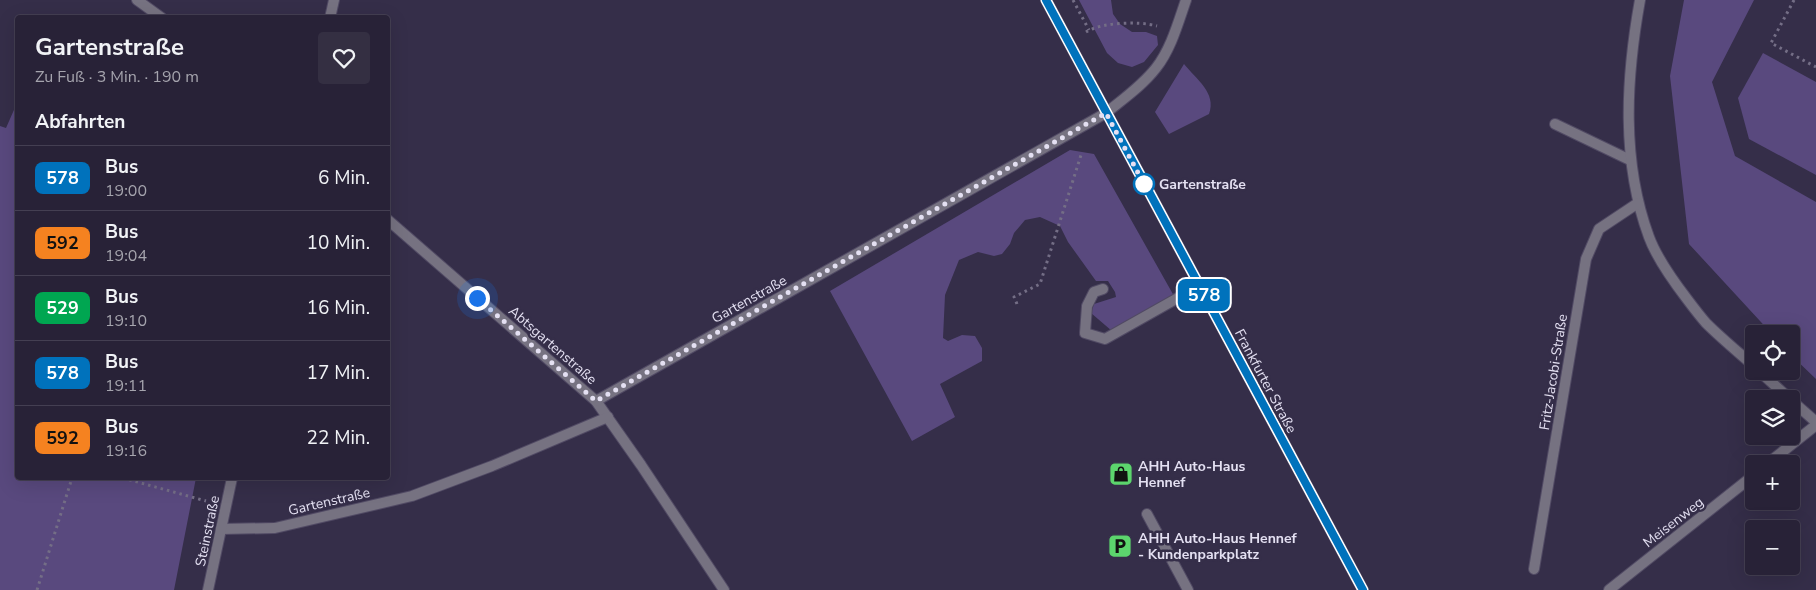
<!DOCTYPE html>
<html lang="de">
<head>
<meta charset="utf-8">
<style>
  body { margin:0; font-family:"Nunito Sans",sans-serif; background:#342f42; color:#f1f3f6; height:100vh; display:flex; flex-direction:column; font-size:19px; white-space:nowrap }
  * { box-sizing:border-box; margin:0 }
  p { font-size:16px; color:#a5a4ad }
  .icon { flex:none; width:28px; height:28px; fill:none; stroke:currentColor; stroke-width:2; stroke-linecap:round; stroke-linejoin:round }
  .map { position:relative; flex:1; overflow:hidden }
  .sheet { position:absolute; left:15px; top:15px; width:375px; height:465px; display:flex; flex-direction:column; background:#282237; border-radius:5px; box-shadow:0 5px 20px #0002,0 0 0 1px #443f52 }
  .sheet>* { flex:none }
  .badge { padding:0 10px; border-radius:8px; font-size:18px; line-height:32px }
  .controls { position:absolute; left:1745px; top:325px; display:grid; gap:10px }
  .controls a { display:grid; place-items:center; width:55px; height:55px; border-radius:5px; background:#282237; box-shadow:0 5px 20px #0002,0 0 0 1px #443f52; font-size:25px }
  .you { position:absolute; width:25px; height:25px; margin:-12px; border:4px solid #fff; border-radius:50%; background:#1a73e8; box-shadow:0 0 0 8px #1a73e833 }
  .map>.badge { position:absolute; translate:-50% -50%; box-shadow:0 0 0 2px #fff }
  h2 { padding:0 20px; font-size:19px; line-height:45px }
  .round { display:grid; place-items:center; flex:none; width:52px; height:52px; border-radius:5px; background:#342f42 }
  .overview { display:flex; align-items:center; justify-content:space-between; height:85px; padding:0 20px }
  h1 { font-size:24px; font-weight:700; line-height:38px }
  ul { padding:0; list-style:none }
  li { display:flex; align-items:center; gap:15px; height:65px; padding:0 20px; border-top:1px solid #443f52 }
  li div { flex:1 }
  li b { display:block; font-size:19px }
  li em { font-style:normal }
  li .badge { min-width:55px; font-weight:700; text-align:center }
  .map>svg:first-child { display:block }
  .green { fill:#59497e }
  .lines { fill:none; stroke-linecap:round; stroke-linejoin:round }
  .service-casing { stroke:#514a64; stroke-width:12 }
  .minor-casing { stroke:#514a64; stroke-width:12 }
  .secondary-casing { stroke:#514a64; stroke-width:12 }
  .path { stroke:#746e86; stroke-width:3; stroke-dasharray:2.5 4; stroke-linecap:butt }
  .service { stroke:#767281; stroke-width:10 }
  .minor { stroke:#767281; stroke-width:10 }
  .secondary { stroke:#9b96ac; stroke-width:10 }
  .line-casing { stroke:#fff; stroke-width:11 }
  .line { stroke:#0072bc; stroke-width:8 }
  .walk { stroke:#e4e0f2; stroke-width:5; stroke-dasharray:0 9 }
  .stop-dot { fill:#fff; stroke:#0072bc; stroke-width:2.5 }
  .labels { text-anchor:middle; stroke-width:5; stroke-linejoin:round; paint-order:stroke }
  .stop-label { font-size:14px; font-weight:bold; fill:#e4e0f2; stroke:#352e49; text-anchor:start }
  .street-label { font-size:14px; fill:#e4e0f2; stroke:#352e49 }
  .poi-label { font-size:14px; font-weight:bold; fill:#e4e0f2; stroke:#352e49; text-anchor:start }
</style>
</head>
<body>
<div class="map">
<svg width="1816" height="590" viewBox="0 0 1816 590">
  <rect width="100%" height="100%" fill="#352e49"/>
  <g class="green">
    <polygon points="1079,0 1111,0 1113,14 1120,24 1132,32 1146,32 1157,36 1158,45 1144,62 1132,67 1118,63 1107,53"/>
    <polygon points="1684,0 1754,0 1712,82 1735,156 1816,202 1816,379 1791,355 1791,334 1772,334 1689,244 1670,76"/>
    <polygon points="1763,53 1816,82 1816,175 1749,139 1738,98"/>
    <path d="M 1184,64 C 1196,79 1217,93 1209,114 L 1169,134 L 1155,112 Z"/>
    <polygon points="17,103 18,478 196,478 174,590 0,590 0,126 6,128"/>
    <polygon points="1070,150 1094,154 1174,296 1112,331 1091,313 1094,304 1116,297 1115,292 1108,281 1096,281 1068,242 1060,226 1040,217 1025,220 1014,233 1010,244 1002,254 994,256 978,252 959,260 945,295 943,338 948,341 962,335 975,336 982,348 982,361 940,384 955,417 912,441 830,291"/>
  </g>
  <g class="lines">
    <g class="service-casing">
      <g id="service">
        <polyline points="1555,124 1630,160"/>
        <polyline points="1103,289 1094,292 1087,306 1085,333 1105,339 1199,286"/>
        <polyline points="1147,514 1188,590"/>
      </g>
    </g>
    <g class="minor-casing">
      <g id="minor">
        <polyline points="137,0 162,18"/>
        <path d="M 1640,0 C 1626,78 1621,161 1649,237 C 1656,256 1674,282 1687,299 C 1693,307 1699,315 1706,323 C 1721,338 1738,352 1754,366"/>
        <polyline points="330,18 334,0"/>
        <polyline points="388,220 596,401 641,465 724,590"/>
        <polyline points="1759,371 1790,399"/>
        <polyline points="1791,400 1816,422"/>
        <path d="M 596,401 L 1106,113 C 1123,99 1142,86 1156,68 C 1171,49 1178,23 1186,0"/>
        <polyline points="1767,464 1816,425"/>
        <polyline points="221,529 275,528 412,496 492,466 608,417"/>
        <polyline points="1534,569 1586,259 1599,229 1638,203"/>
        <polyline points="208,590 232,478"/>
        <polyline points="1609,590 1754,475"/>
      </g>
    </g>
    <g class="secondary-casing">
      <polyline id="secondary" points="1046,0 1363,590"/>
    </g>
    <g class="path">
      <polyline points="1073,0 1089,30"/>
      <polyline points="1794,0 1771,43 1816,67"/>
      <path d="M 1086,32 C 1102,22 1140,21 1157,26"/>
      <polyline points="1017,304 1014,297 1040,284 1082,152"/>
      <polyline points="123,478 206,501"/>
      <polyline points="37,590 72,478"/>
    </g>
    <use href="#service" class="service"/>
    <use href="#minor" class="minor"/>
    <use href="#secondary" class="secondary"/>
  </g>
  <g class="lines">
    <g class="line-casing">
      <polyline id="line" points="1046,0 1363,590"/>
    </g>
    <use href="#line" class="line"/>
    <polyline class="walk" points="477,298 596,401 1106,113 1144,184"/>
  </g>
  <defs>
    <g id="shop-square" transform="scale(1.25)"><rect x="-9" y="-9" width="18" height="18" rx="4" fill="#5cd56d" stroke="#352e49"/><path d="M-5-2.5h2.3a2.7 3.5 0 0 1 5.4 0H5L5.5 6h-11ZM-1.5-2.5h3a1.5 2.3 0 0 0-3 0Z" fill="#111"/></g>
    <g id="parking-square" transform="scale(1.25)"><rect x="-9" y="-9" width="18" height="18" rx="4" fill="#5cd56d" stroke="#352e49"/><path d="M-3.5-5.5H1a3.5 3.5 0 0 1 0 7H-1V5.5H-3.5ZM-1-3.4V-.6H.8a1.4 1.4 0 0 0 0-2.8Z" fill="#111"/></g>
  </defs>
  <g fill-rule="evenodd">
    <use href="#shop-square" x="1121" y="474"/>
    <use href="#parking-square" x="1120" y="546"/>
  </g>
  <circle class="stop-dot" cx="1144" cy="184" r="10"/>
  <g class="labels">
    <g class="stop-label">
      <text x="1159" y="189">Gartenstraße</text>
    </g>
    <g class="street-label">
      <text transform="translate(749 299) rotate(-29)" y="5">Gartenstraße</text>
      <text transform="translate(553 345) rotate(41)" y="5">Abtsgartenstraße</text>
      <text transform="translate(1553 372) rotate(-81)" y="5">Fritz-Jacobi-Straße</text>
      <text transform="translate(1266 381) rotate(62)" y="5">Frankfurter Straße</text>
      <text transform="translate(329 501) rotate(-13)" y="5">Gartenstraße</text>
      <text transform="translate(1673 522) rotate(-38)" y="5">Meisenweg</text>
      <text transform="translate(207 531) rotate(-78)" y="5">Steinstraße</text>
    </g>
    <g class="poi-label">
      <text x="1138" y="471">AHH Auto-Haus<tspan x="1138" dy="16">Hennef</tspan></text>
      <text x="1138" y="543">AHH Auto-Haus Hennef<tspan x="1138" dy="16">- Kundenparkplatz</tspan></text>
    </g>
  </g>
</svg>
<div class="controls">
<a><svg class="icon" aria-label="locate" viewBox="0 0 24 24"><circle cx="12" cy="12" r="6"/><path d="M12 2v4M12 18v4M2 12h4M18 12h4"/></svg></a>
<a><svg class="icon" aria-label="layers" viewBox="0 0 24 24"><path d="M12 4l9 5-9 5-9-5zM3 14l9 5 9-5"/></svg></a>
<a>+</a>
<a>−</a>
</div>
<div class="you" style="left:477px;top:298px"></div>
<b class="badge" style="left:1204px;top:295px;background:#0072bc;color:#fff">578</b>
<section class="sheet">
<div class="overview"><div><h1>Gartenstraße</h1><p>Zu Fuß · 3 Min. · 190 m</p></div><a class="round"><svg class="icon" aria-label="heart" viewBox="0 0 24 24"><path d="M12 20l-8-8c-3-5 5-10 8-4 3-6 11-1 8 4z"/></svg></a></div>
<h2>Abfahrten</h2>
<ul>
<li><span class="badge" style="background:#0072bc;color:#fff">578</span><div><b>Bus</b><p>19:00</p></div><em>6 Min.</em></li>
<li><span class="badge" style="background:#f58220;color:#111">592</span><div><b>Bus</b><p>19:04</p></div><em>10 Min.</em></li>
<li><span class="badge" style="background:#00a651;color:#fff">529</span><div><b>Bus</b><p>19:10</p></div><em>16 Min.</em></li>
<li><span class="badge" style="background:#0072bc;color:#fff">578</span><div><b>Bus</b><p>19:11</p></div><em>17 Min.</em></li>
<li><span class="badge" style="background:#f58220;color:#111">592</span><div><b>Bus</b><p>19:16</p></div><em>22 Min.</em></li>
</ul>
</section>
</div>
</body>
</html>
